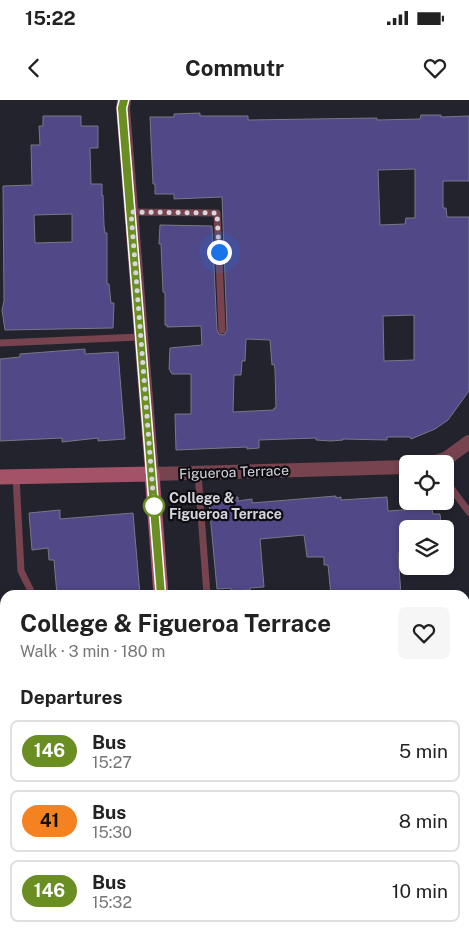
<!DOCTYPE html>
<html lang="en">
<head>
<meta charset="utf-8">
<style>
  body { margin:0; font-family:"Public Sans",sans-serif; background:#f6f6f6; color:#222; height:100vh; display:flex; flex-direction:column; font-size:19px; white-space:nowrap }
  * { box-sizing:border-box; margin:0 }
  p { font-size:16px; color:#767676 }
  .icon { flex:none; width:28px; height:28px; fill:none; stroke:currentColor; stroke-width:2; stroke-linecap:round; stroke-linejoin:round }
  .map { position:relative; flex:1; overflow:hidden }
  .sheet { position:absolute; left:0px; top:490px; width:470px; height:351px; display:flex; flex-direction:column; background:#fff; border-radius:15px 15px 0 0; box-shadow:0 2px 8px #0003 }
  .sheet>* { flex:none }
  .badge { padding:0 10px; border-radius:16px; font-size:18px; line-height:32px }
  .controls { position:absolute; left:399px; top:355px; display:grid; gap:10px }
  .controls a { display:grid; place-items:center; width:55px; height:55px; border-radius:8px; background:#fff; box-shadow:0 2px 8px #0003; font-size:25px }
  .you { position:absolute; width:25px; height:25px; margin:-12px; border:4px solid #fff; border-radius:50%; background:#1a73e8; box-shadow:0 0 0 8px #1a73e833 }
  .map>.badge { position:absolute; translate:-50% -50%; box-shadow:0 0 0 2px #fff }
  h2 { padding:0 20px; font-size:19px; line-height:45px }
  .round { display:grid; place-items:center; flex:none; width:52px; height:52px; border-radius:8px; background:#f6f6f6 }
  .head { display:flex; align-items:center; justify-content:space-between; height:85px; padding:0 20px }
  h1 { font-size:24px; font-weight:700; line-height:38px }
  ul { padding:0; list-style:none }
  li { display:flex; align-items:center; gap:15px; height:62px; margin:0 10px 8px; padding:0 10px; border:2px solid #e0e0e0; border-radius:8px }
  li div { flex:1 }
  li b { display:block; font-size:19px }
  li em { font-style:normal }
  li .badge { min-width:55px; font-weight:700; text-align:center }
  .status { display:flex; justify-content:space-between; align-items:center; height:35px; padding:0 25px; background:#fff; direction:ltr }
  .status svg { height:14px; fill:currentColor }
  header { display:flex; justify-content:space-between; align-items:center; height:65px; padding:0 20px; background:#fff; font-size:22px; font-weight:700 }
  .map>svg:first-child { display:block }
  .green { fill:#2e4d1a }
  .building { fill:#504887; stroke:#787886; fill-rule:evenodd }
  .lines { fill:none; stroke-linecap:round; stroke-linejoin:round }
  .lane { stroke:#76434f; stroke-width:7 }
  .street { stroke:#76434f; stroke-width:14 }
  .secondary { stroke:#a45267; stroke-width:15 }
  .highway { stroke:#e6678a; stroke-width:15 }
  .line-casing { stroke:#fff; stroke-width:11 }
  .line { stroke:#6b8e23; stroke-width:8 }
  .walk { stroke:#d7d6de; stroke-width:5; stroke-dasharray:0 9 }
  .stop-dot { fill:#fff; stroke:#6b8e23; stroke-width:2.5 }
  .labels { text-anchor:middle; stroke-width:4.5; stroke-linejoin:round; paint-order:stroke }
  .street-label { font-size:14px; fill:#d7d6de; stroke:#0d0d12 }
  .stop-label { font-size:14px; font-weight:bold; fill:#d7d6de; stroke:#0d0d12; text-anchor:start }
</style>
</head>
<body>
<div class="status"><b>15:22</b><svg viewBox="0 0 49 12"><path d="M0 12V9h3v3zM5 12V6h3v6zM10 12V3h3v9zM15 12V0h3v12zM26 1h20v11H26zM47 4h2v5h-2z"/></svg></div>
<header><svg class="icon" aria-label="back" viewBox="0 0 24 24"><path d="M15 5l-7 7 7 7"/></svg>Commutr<svg class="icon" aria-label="heart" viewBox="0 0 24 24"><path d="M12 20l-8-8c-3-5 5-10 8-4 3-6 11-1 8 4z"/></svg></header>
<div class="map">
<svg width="469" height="841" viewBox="0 0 469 841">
  <rect width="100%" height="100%" fill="#23232e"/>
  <polygon class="green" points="465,656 469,657 469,841 451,841 446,836 465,836"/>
  <g class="building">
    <path d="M 200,13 L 200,16 L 248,16 L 248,20 L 377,18 L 377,20 L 420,19 L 421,15 L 441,15 L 441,17 L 469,16 L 469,81 L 443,81 L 443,108 L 446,108 L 447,117 L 469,117 L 469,291 L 448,320 L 435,329 L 411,339 L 410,337 L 387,337 L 387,340 L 343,339 L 343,340 L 331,341 L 316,340 L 316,338 L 259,340 L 259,348 L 247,349 L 247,347 L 176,350 L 175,314 L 191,314 L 191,274 L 172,274 L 169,269 L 170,248 L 202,245 L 201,226 L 167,227 L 167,225 L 165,225 L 165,193 L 163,192 L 161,144 L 159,144 L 160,125 L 212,126 L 217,230 L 219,234 L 224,235 L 227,230 L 222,97 L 174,99 L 174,94 L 155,94 L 155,84 L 153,84 L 150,17 L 174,17 L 174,14 ZM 415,69 L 415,118 L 406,118 L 405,124 L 380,125 L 378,70 ZM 414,215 L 414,260 L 384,261 L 383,216 ZM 246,239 L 270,240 L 272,265 L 274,264 L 275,269 L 276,308 L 274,308 L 274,310 L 233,312 L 234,275 L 241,275 L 242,261 L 245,261 Z"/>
    <path d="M 43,16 L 81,16 L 81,26 L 98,26 L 98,48 L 90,48 L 91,84 L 102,84 L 102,96 L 103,95 L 104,125 L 105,133 L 107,133 L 107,184 L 109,184 L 111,203 L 114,203 L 113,228 L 5,230 L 2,210 L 4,201 L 3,86 L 32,85 L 31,45 L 40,45 L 39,26 L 43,26 ZM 72,114 L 72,142 L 35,143 L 34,115 Z"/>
    <polygon points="85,249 85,254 118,252 125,339 98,341 98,338 62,342 62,338 0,341 0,259 20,257 20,254"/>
    <polygon points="336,396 336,398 341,397 341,400 387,397 388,411 432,408 433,414 440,414 442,429 408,429 408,452 398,453 401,495 331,495 328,465 324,465 324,457 307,457 304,435 260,439 264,487 250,488 250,490 231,491 231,488 217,489 209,403 223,402 222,398 238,397 238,401 252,399 252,403"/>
    <polygon points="60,410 60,419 133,413 140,495 57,495 54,460 49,460 48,448 32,450 29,413"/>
  </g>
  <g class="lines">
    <g class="lane">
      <polyline points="131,112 217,113 222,230"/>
      <polyline points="0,243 140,237"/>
      <polyline points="198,374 207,495"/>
      <polyline points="16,377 21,471 33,495"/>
      <polyline points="445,380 469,412"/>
      <polyline points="465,561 469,561"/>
      <polyline points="465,630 469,631"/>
    </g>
    <g class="street">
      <polyline points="124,0 123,8 152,374 408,367"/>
      <polyline points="430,364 447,358 469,342"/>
      <polyline points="0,761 5,768"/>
      <polyline points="46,836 48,841"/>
      <polyline points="422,836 428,841"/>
    </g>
    <g class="secondary">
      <polyline points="0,377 152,374 161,495"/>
      <polyline points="188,836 188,841"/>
    </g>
    <g class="highway">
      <polyline points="0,596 5,601"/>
      <polyline points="0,637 5,642"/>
      <polyline points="0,674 5,678"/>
      <polyline points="246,836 254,841"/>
      <polyline points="303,836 311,841"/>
    </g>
  </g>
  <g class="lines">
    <g class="line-casing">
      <polyline id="line" points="124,0 122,8 161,495"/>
    </g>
    <use href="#line" class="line"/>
    <polyline class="walk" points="154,406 131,112 217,113 219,152"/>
  </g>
  <circle class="stop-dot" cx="154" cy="406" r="10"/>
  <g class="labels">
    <g class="street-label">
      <text transform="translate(234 372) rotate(-2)" y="5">Figueroa Terrace</text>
    </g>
    <g class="stop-label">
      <text x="169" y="403">College &amp;<tspan x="169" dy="16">Figueroa Terrace</tspan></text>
    </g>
  </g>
</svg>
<div class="controls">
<a><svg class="icon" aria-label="locate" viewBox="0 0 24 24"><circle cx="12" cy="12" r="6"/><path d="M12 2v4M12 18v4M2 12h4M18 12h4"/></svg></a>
<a><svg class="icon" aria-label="layers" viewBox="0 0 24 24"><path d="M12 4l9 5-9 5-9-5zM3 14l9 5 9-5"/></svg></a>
</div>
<div class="you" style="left:219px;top:152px"></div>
<section class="sheet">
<div class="head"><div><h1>College &amp; Figueroa Terrace</h1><p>Walk · 3 min · 180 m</p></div><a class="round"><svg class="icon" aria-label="heart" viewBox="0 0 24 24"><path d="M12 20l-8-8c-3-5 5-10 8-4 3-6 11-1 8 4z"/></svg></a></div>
<h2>Departures</h2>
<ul>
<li><span class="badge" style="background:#6b8e23;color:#fff">146</span><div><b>Bus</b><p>15:27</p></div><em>5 min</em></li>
<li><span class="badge" style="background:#f58220;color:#111">41</span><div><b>Bus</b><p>15:30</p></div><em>8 min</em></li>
<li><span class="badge" style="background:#6b8e23;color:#fff">146</span><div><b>Bus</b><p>15:32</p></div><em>10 min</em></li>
</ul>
</section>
</div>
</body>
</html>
